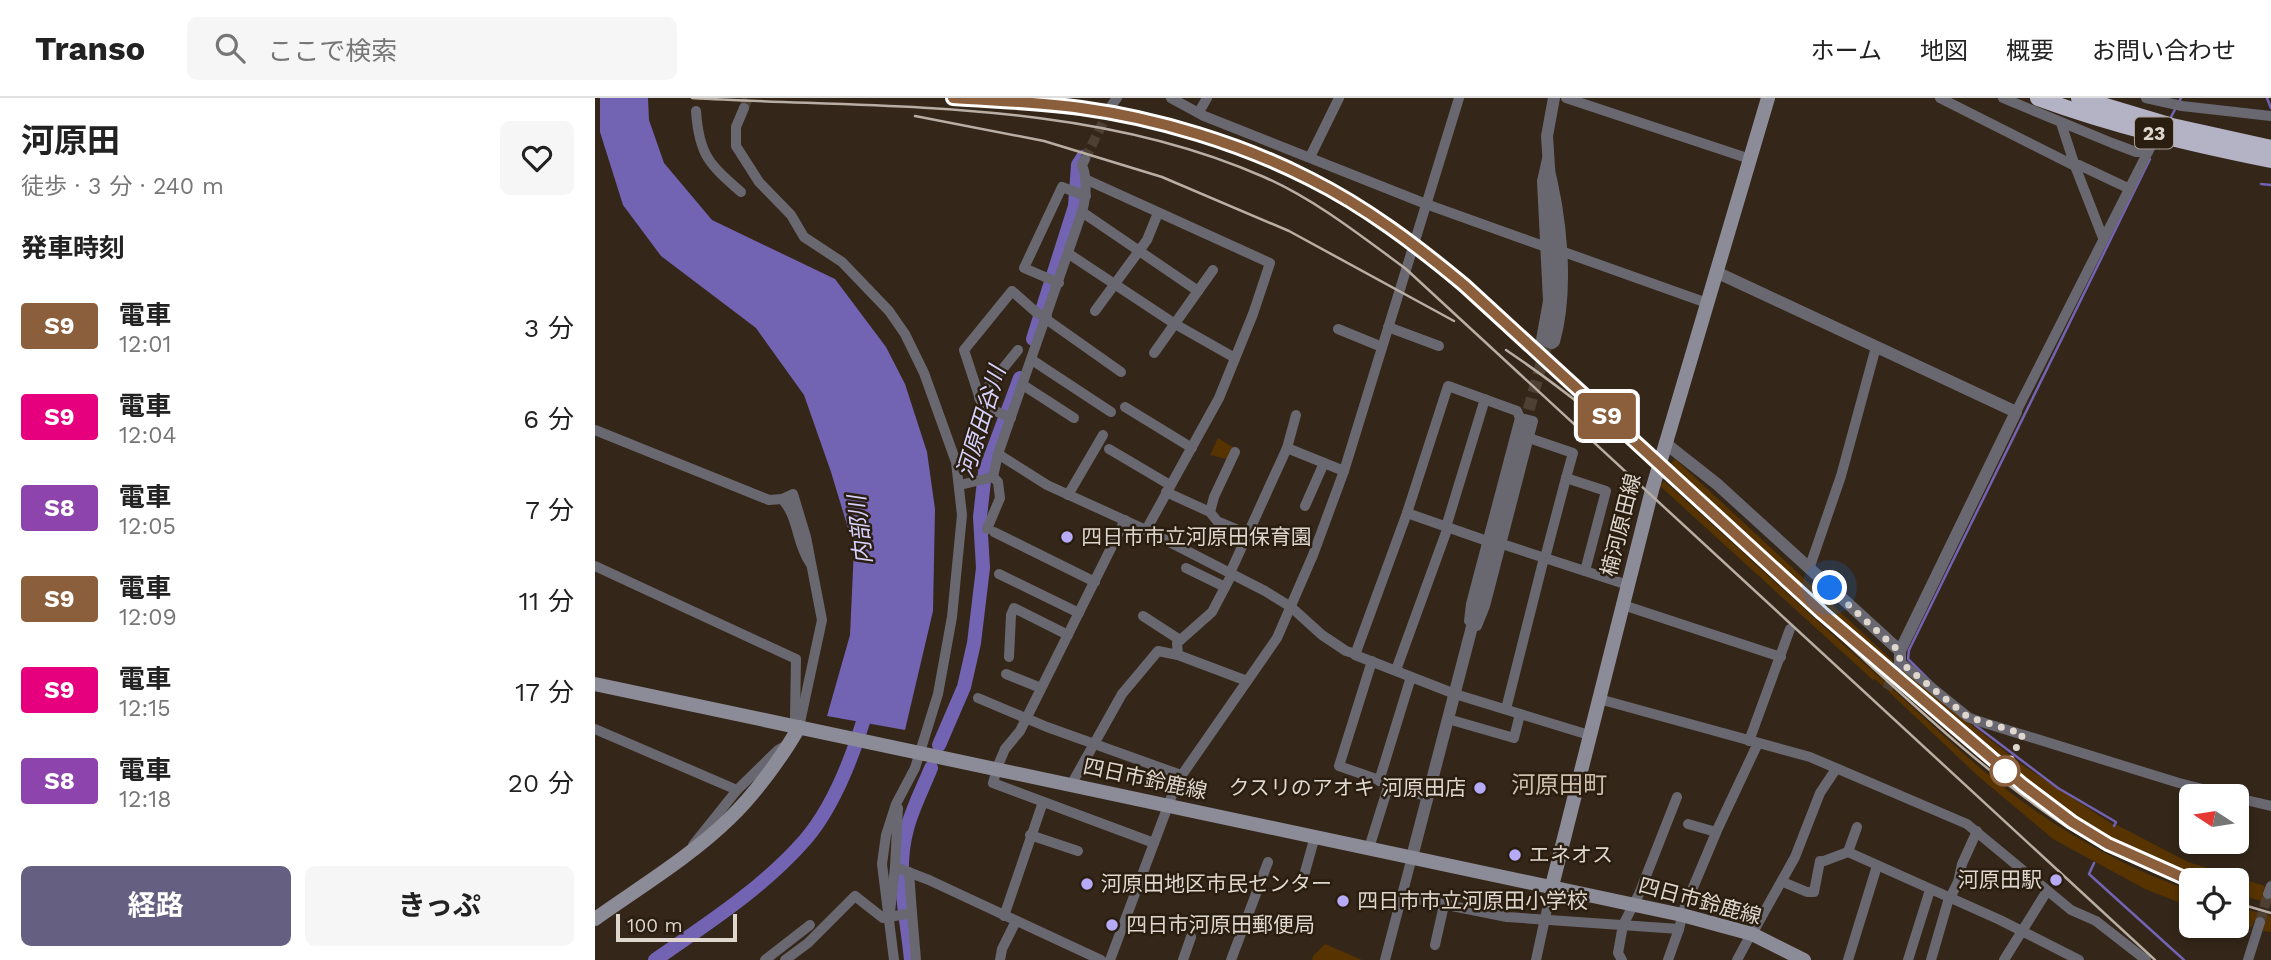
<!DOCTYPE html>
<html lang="ja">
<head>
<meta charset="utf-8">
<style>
  body { margin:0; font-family:"Work Sans","Noto Sans JP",sans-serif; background:#f6f6f6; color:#222; height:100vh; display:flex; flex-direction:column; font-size:26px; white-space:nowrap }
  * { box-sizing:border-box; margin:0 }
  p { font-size:23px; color:#767676 }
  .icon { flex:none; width:38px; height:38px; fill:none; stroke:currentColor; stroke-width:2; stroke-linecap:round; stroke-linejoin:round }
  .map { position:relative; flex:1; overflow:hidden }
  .sheet { display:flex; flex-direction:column; background:#fff; width:595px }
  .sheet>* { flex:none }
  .badge { padding:0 14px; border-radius:5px; font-size:24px; line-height:46px }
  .needle { width:46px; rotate:282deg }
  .buttons { position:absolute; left:1584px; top:686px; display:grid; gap:14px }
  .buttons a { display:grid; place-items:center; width:70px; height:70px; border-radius:10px; background:#fff; box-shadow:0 4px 10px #0003; font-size:35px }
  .scale { position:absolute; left:21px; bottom:18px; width:121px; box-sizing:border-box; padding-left:7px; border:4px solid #dfd7ce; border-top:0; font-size:19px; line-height:24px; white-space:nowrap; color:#dfd7ce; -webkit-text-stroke:5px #2a1e10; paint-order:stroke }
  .you { position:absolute; width:35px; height:35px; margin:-18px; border:5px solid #fff; border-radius:50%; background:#1a73e8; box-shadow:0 0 0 10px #1a73e833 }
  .map>.badge { position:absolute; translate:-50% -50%; box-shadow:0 0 0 4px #fff }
  h2 { padding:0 21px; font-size:26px; line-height:63px }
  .round { display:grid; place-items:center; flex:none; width:74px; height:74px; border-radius:10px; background:#f6f6f6 }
  .head { display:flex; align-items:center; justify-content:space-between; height:119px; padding:0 21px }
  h1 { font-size:33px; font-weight:700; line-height:52px }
  .primary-button { display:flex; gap:14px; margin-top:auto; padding:14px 21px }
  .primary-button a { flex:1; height:80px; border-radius:10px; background:#656082; color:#fff; font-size:28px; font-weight:700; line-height:80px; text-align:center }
  .primary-button a+a { background:#f6f6f6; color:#222 }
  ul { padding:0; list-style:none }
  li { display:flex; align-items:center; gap:21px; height:91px; padding:0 21px }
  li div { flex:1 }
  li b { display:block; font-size:26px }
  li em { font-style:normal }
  li .badge { min-width:77px; font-weight:700; text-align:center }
  header { display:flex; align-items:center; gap:42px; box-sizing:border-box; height:98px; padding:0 35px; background:#fff; border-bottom:2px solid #e0e0e0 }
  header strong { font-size:33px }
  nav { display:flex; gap:38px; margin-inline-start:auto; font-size:24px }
  .search { width:490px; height:63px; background:#f6f6f6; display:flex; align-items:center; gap:18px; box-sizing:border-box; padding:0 24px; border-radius:10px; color:#767676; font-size:26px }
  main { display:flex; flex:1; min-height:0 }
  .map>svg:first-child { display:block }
  .green { fill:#573300 }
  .water { fill:#7263b3 }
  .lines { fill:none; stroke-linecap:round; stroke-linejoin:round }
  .stream { stroke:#7263b3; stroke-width:2.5 }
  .river { stroke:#7263b3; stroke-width:14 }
  .minor-tunnel { stroke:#4e4134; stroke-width:10; stroke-dasharray:10 5; stroke-linecap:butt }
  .tertiary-tunnel { stroke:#4e4134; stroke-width:12; stroke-dasharray:12 6; stroke-linecap:butt }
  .minor { stroke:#696871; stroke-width:10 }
  .tertiary { stroke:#696871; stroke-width:12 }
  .secondary { stroke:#8c8b98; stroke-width:14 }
  .trunk { stroke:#b4b2c5; stroke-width:16 }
  .rail { stroke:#b8aea4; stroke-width:2.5 }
  .line-casing { stroke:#fff; stroke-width:16 }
  .line { stroke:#8b5e3c; stroke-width:10 }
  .walk { stroke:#dfd7ce; stroke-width:7; stroke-dasharray:0 12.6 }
  .poi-dot { fill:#b7abf8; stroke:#2a1e10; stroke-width:2.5 }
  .stop-dot { fill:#fff; stroke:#8b5e3c; stroke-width:3.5 }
  .labels { text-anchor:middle; stroke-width:5; stroke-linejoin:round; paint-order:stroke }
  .shield { fill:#2a1e10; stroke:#a9a095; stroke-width:2 }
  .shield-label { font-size:19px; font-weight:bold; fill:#dfd7ce }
  .street-label { font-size:21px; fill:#dfd7ce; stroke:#2a1e10 }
  .poi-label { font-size:21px; fill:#dfd7ce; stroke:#2a1e10; text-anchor:start }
  .water-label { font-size:23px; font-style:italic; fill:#d6d1fd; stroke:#2a1e10 }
  .quarter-label { font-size:24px; fill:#ccbcab; stroke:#2a1e10 }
</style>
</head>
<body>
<header>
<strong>Transo</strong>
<div class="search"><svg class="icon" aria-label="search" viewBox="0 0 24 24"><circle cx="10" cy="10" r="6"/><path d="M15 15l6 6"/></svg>ここで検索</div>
<nav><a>ホーム</a><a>地図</a><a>概要</a><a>お問い合わせ</a></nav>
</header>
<main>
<section class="sheet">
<div class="head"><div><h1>河原田</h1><p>徒歩 · 3 分 · 240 m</p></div><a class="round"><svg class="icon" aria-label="heart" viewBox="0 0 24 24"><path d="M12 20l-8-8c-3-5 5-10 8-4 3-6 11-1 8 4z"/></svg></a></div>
<h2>発車時刻</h2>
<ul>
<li><span class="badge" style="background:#8b5e3c;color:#fff">S9</span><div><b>電車</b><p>12:01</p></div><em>3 分</em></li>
<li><span class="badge" style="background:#e6007e;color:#fff">S9</span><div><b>電車</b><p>12:04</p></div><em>6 分</em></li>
<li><span class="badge" style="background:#8e44ad;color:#fff">S8</span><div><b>電車</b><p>12:05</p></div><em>7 分</em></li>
<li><span class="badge" style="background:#8b5e3c;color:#fff">S9</span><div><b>電車</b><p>12:09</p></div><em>11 分</em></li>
<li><span class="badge" style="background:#e6007e;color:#fff">S9</span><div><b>電車</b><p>12:15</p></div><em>17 分</em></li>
<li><span class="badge" style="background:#8e44ad;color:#fff">S8</span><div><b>電車</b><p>12:18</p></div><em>20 分</em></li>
</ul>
<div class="primary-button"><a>経路</a><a>きっぷ</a></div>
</section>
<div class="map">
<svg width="1676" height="862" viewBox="0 0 1676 862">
  <rect width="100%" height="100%" fill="#342719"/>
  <g class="green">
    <polygon points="623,340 639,350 632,361 615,357"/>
    <polygon points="1080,361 1298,563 1298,566 1305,570 1426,666 1520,728 1522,727 1593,764 1670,788 1668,794 1676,797 1676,806 1642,796 1642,782 1605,782 1587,776 1536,751 1466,709 1379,644 1300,575 1073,368"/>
    <path d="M 1069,383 C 1144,450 1217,519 1292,586 C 1334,624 1375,664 1420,698 C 1473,738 1534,771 1596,793 L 1596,809 L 1550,791 L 1458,741 L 1383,678 L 1289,589 L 1280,581 L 1278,582 L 1065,388 Z"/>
    <polygon points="1642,809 1676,818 1676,834 1668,833 1668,825 1659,823 1657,829 1642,825"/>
    <polygon points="730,846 767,862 717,862 718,858"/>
  </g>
  <polygon class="water" points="5,0 53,0 54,22 69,65 117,122 240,181 291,249 310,286 332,354 340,411 338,513 310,632 232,618 255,537 259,450 236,374 209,297 161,230 66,158 28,107 5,34"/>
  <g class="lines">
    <g class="stream">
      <polyline points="1672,0 1676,10"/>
      <polyline points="1575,21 1586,0"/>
      <polyline points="1666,86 1676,87"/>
      <polyline points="1338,586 1313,561 1314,552 1555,61"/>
      <polyline points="1380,627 1463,690 1521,724 1519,728"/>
      <polyline points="1499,765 1494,776 1589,862"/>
    </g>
    <g class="river">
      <polyline points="438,241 480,108 483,67 488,59"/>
      <polyline points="344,647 369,589 379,545 388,470 385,419 390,374 425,280"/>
      <path d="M 60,862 C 112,826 168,790 210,742 C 241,706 260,653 273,607"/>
      <path d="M 316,862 C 312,819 300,774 312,731 C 317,711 328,690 336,670"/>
    </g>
    <g class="minor-tunnel">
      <polyline points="149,10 153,0"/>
      <polyline points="490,61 516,8"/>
      <polyline points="1292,591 1301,571"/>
      <polyline points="1665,824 1673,796"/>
    </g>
    <polyline class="tertiary-tunnel" points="929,329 954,238"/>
    <g class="minor">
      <polyline points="576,0 609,18 831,106 951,149"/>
      <polyline points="971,0 1155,61"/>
      <polyline points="1345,0 1480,68 1508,140"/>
      <polyline points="1408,0 1517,45 1541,54 1553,54"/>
      <polyline points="1551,0 1587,8 1676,18"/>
      <polyline points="516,8 522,0"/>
      <polyline points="149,10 141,29 141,48 164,84 196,117 209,139 247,164 294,213 310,236 329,275 361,364 367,417 357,519 343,596 325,654 320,670 301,706 291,737 287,766 299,862"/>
      <path d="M 101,13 C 104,57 114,66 146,94"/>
      <polyline points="604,14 612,0"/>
      <polyline points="1466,25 1480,68 1484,67 1535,91"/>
      <polyline points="715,59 744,0"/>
      <path d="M 952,61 C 967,115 975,190 960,244 L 957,246 L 946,242 L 953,203 L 947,83 Z"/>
      <polyline points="490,81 675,165 658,216 624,300 551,432"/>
      <polyline points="487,114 603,193 618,172"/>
      <polyline points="966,153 1112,205"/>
      <polyline points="474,156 580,226 640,260"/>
      <polyline points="464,185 429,170 467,89 491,98"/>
      <polyline points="500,213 552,142 563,115"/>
      <polyline points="451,221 526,274"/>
      <polyline points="793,229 844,248"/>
      <polyline points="743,231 787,249"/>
      <polyline points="559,255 603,193"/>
      <polyline points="437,262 516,314"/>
      <polyline points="428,287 479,320"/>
      <polyline points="384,300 423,252"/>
      <polyline points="530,309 597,350"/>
      <polyline points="1421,314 1558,44"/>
      <polyline points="416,320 387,307 369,252 417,193 442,215 452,219"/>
      <path d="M 0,332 L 174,402 L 187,401 C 204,419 201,445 215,465"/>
      <polyline points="934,340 978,355 971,380 1011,393 990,473"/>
      <polyline points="692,350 749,373"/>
      <polyline points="514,351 575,387"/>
      <polyline points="640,354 619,399 615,414 622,423 653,436"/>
      <polyline points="403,356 452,387 551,432 670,493 696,509 727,537 751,553 761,556"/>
      <path d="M 365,387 L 398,379 L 403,356 L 487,114 C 491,99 493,82 487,67 L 490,61"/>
      <polyline points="571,394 615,414"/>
      <polyline points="473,397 508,337"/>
      <polyline points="187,401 198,396 211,439 227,522 204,629"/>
      <polyline points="710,408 729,365"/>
      <polyline points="812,415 892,443"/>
      <polyline points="851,429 890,301"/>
      <polyline points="392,431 405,400 403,384 398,379"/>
      <polyline points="399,434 500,484"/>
      <polyline points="907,446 1033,487"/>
      <polyline points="950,460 971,380"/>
      <polyline points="0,468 201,561 200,620 204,629"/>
      <polyline points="591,470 630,489"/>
      <polyline points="1214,471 1246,378 1281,249"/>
      <polyline points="635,475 692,350 701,317"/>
      <polyline points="404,476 484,515"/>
      <polyline points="637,476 617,514 582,545 583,557 652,583"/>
      <polyline points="1028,507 1186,559"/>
      <polyline points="548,518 585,542"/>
      <polyline points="874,523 876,506 925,320"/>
      <polyline points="882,528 890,508 938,323 925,320 922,313 853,288 812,415 760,557 860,596 994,637"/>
      <polyline points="414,559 416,517 419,510 473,537"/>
      <polyline points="777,563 744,668 833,699"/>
      <polyline points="1301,571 1305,564 1373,619 1380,622 1584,685 1636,698"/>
      <polyline points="801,572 853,429"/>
      <polyline points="411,576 446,590"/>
      <polyline points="383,600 452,629 586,677"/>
      <polyline points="1004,601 1215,659 1372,726 1476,812 1501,823 1551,862"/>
      <polyline points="911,611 949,460"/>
      <polyline points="853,621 919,640 925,616"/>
      <polyline points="0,631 142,692"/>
      <polyline points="1154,643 1195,531"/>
      <polyline points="404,665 410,651 425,633 530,422"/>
      <polyline points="400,678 398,685 559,745"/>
      <polyline points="784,683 816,579"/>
      <polyline points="476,687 527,596 563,553 583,557"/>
      <polyline points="1642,700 1676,708"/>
      <polyline points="1093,726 1121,734"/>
      <polyline points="435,737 483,753"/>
      <polyline points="98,747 142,692 183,652 190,648"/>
      <polyline points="774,750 794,686"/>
      <polyline points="1253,754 1262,729"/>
      <polyline points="1229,763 1253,754 1405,822 1484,862"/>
      <polyline points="300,769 334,782 506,862"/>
      <polyline points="314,774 317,815"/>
      <polyline points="710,774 720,738"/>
      <polyline points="1188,784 1212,794 1219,794 1225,763"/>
      <polyline points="1673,796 1676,788"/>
      <polyline points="807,798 912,819 1084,831 1089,811 1123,730 1163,645"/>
      <polyline points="1355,800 1363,784 1367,766 1382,733"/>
      <polyline points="295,814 300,769 303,710"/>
      <polyline points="409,818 448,704"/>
      <polyline points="1157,836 1200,759 1225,695 1241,671"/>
      <polyline points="840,847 849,807"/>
      <polyline points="170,862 215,827"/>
      <polyline points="190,862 213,845 260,798 288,820 317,815 321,862"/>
      <polyline points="405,862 407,851 421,823"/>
      <polyline points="515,862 582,684 682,540 718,457 749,373 864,0"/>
      <polyline points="588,862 596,839"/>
      <polyline points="636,862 673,764"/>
      <polyline points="790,862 817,759"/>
      <polyline points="941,862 957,788"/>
      <polyline points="1027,862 1023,855 1028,827 1044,796 1082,699"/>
      <polyline points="1073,862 1084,831"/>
      <polyline points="1142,862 1156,836"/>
      <polyline points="1253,862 1282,768"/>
      <polyline points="1313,862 1335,792"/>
      <polyline points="1336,862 1354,800"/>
      <polyline points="1409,862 1452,793"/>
      <polyline points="1653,862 1665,824"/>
    </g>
    <g class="tertiary">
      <polyline points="1121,174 1421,314 1305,553"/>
      <polyline points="954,238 962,194 952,38 959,0"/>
      <polyline points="1070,345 1122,386 1305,553 1305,564"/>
      <polyline points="817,759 929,329"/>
    </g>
    <g class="secondary">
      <polyline points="0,586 1087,817 1157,836 1209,862"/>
      <polyline points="957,788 1057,392 1173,0"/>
      <path d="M 0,821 C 45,789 95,759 135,720 C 159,697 188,658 204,629"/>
    </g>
    <g class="trunk">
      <path d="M 1443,0 C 1519,28 1597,46 1676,62"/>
      <polyline points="1484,0 1577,28 1676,50"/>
    </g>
    <g class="rail">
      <path d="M 97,0 C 288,11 491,0 669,79 C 721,102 766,138 811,171 L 1560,862"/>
      <path d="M 358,0 C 400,3 442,5 484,10 C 606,25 725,77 823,149 C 881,191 932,245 985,293"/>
      <polyline points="320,18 449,43 567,79 694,133 859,223"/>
      <path d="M 911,252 C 1043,341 1159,460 1276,568 C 1338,625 1401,682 1472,729 C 1511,753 1554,772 1596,789"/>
      <polyline points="1642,805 1676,815"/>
    </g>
  </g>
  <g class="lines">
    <g class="line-casing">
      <path id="line" d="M 358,0 C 401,3 444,4 486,10 C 561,20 647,46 715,81 C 771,109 821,147 869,187 L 1227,515 L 1428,687 L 1477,724 L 1513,746 L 1596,783"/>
    </g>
    <use href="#line" class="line"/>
    <polyline class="walk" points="1235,490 1304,553 1305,564 1373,619 1428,636 1410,673"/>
  </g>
  <g class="poi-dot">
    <circle cx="472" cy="439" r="7"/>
    <circle cx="885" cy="690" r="7"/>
    <circle cx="920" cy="757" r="7"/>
    <circle cx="1461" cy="782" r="7"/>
    <circle cx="492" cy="786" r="7"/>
    <circle cx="748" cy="803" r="7"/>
    <circle cx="517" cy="827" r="7"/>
  </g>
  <circle class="stop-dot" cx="1410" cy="673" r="14"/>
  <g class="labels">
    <rect class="shield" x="1540" y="19.5" width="38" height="31" rx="5"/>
    <g class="shield-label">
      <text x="1559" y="42">23</text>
    </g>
    <g class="street-label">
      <text transform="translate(1026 427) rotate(-76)" y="7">楠河原田線</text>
      <text transform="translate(550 681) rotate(12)" y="7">四日市鈴鹿線</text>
      <text transform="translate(1105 803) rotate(15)" y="7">四日市鈴鹿線</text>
    </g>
    <g class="poi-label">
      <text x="486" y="446">四日市市立河原田保育園</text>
      <text x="871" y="697" text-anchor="end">クスリのアオキ 河原田店</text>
      <text x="934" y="764">エネオス</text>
      <text x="1447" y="789" text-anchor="end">河原田駅</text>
      <text x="506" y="793">河原田地区市民センター</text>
      <text x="762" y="810">四日市市立河原田小学校</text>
      <text x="531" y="834">四日市河原田郵便局</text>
    </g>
    <g class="water-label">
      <text transform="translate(386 324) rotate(-73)" y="8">河原田谷川</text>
      <text transform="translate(265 432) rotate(-96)" y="8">内部川</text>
    </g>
    <g class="quarter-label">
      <text x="964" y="695">河原田町</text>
    </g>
  </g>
</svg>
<div class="buttons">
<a><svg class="needle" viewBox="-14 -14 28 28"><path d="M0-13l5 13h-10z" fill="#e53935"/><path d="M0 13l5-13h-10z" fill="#767676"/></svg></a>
<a><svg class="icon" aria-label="locate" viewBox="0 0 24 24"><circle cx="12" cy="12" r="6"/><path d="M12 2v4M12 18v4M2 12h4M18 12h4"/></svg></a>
</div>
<div class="scale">100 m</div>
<div class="you" style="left:1235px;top:490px"></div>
<b class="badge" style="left:1012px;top:318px;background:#8b5e3c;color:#fff">S9</b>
</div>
</main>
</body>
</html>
